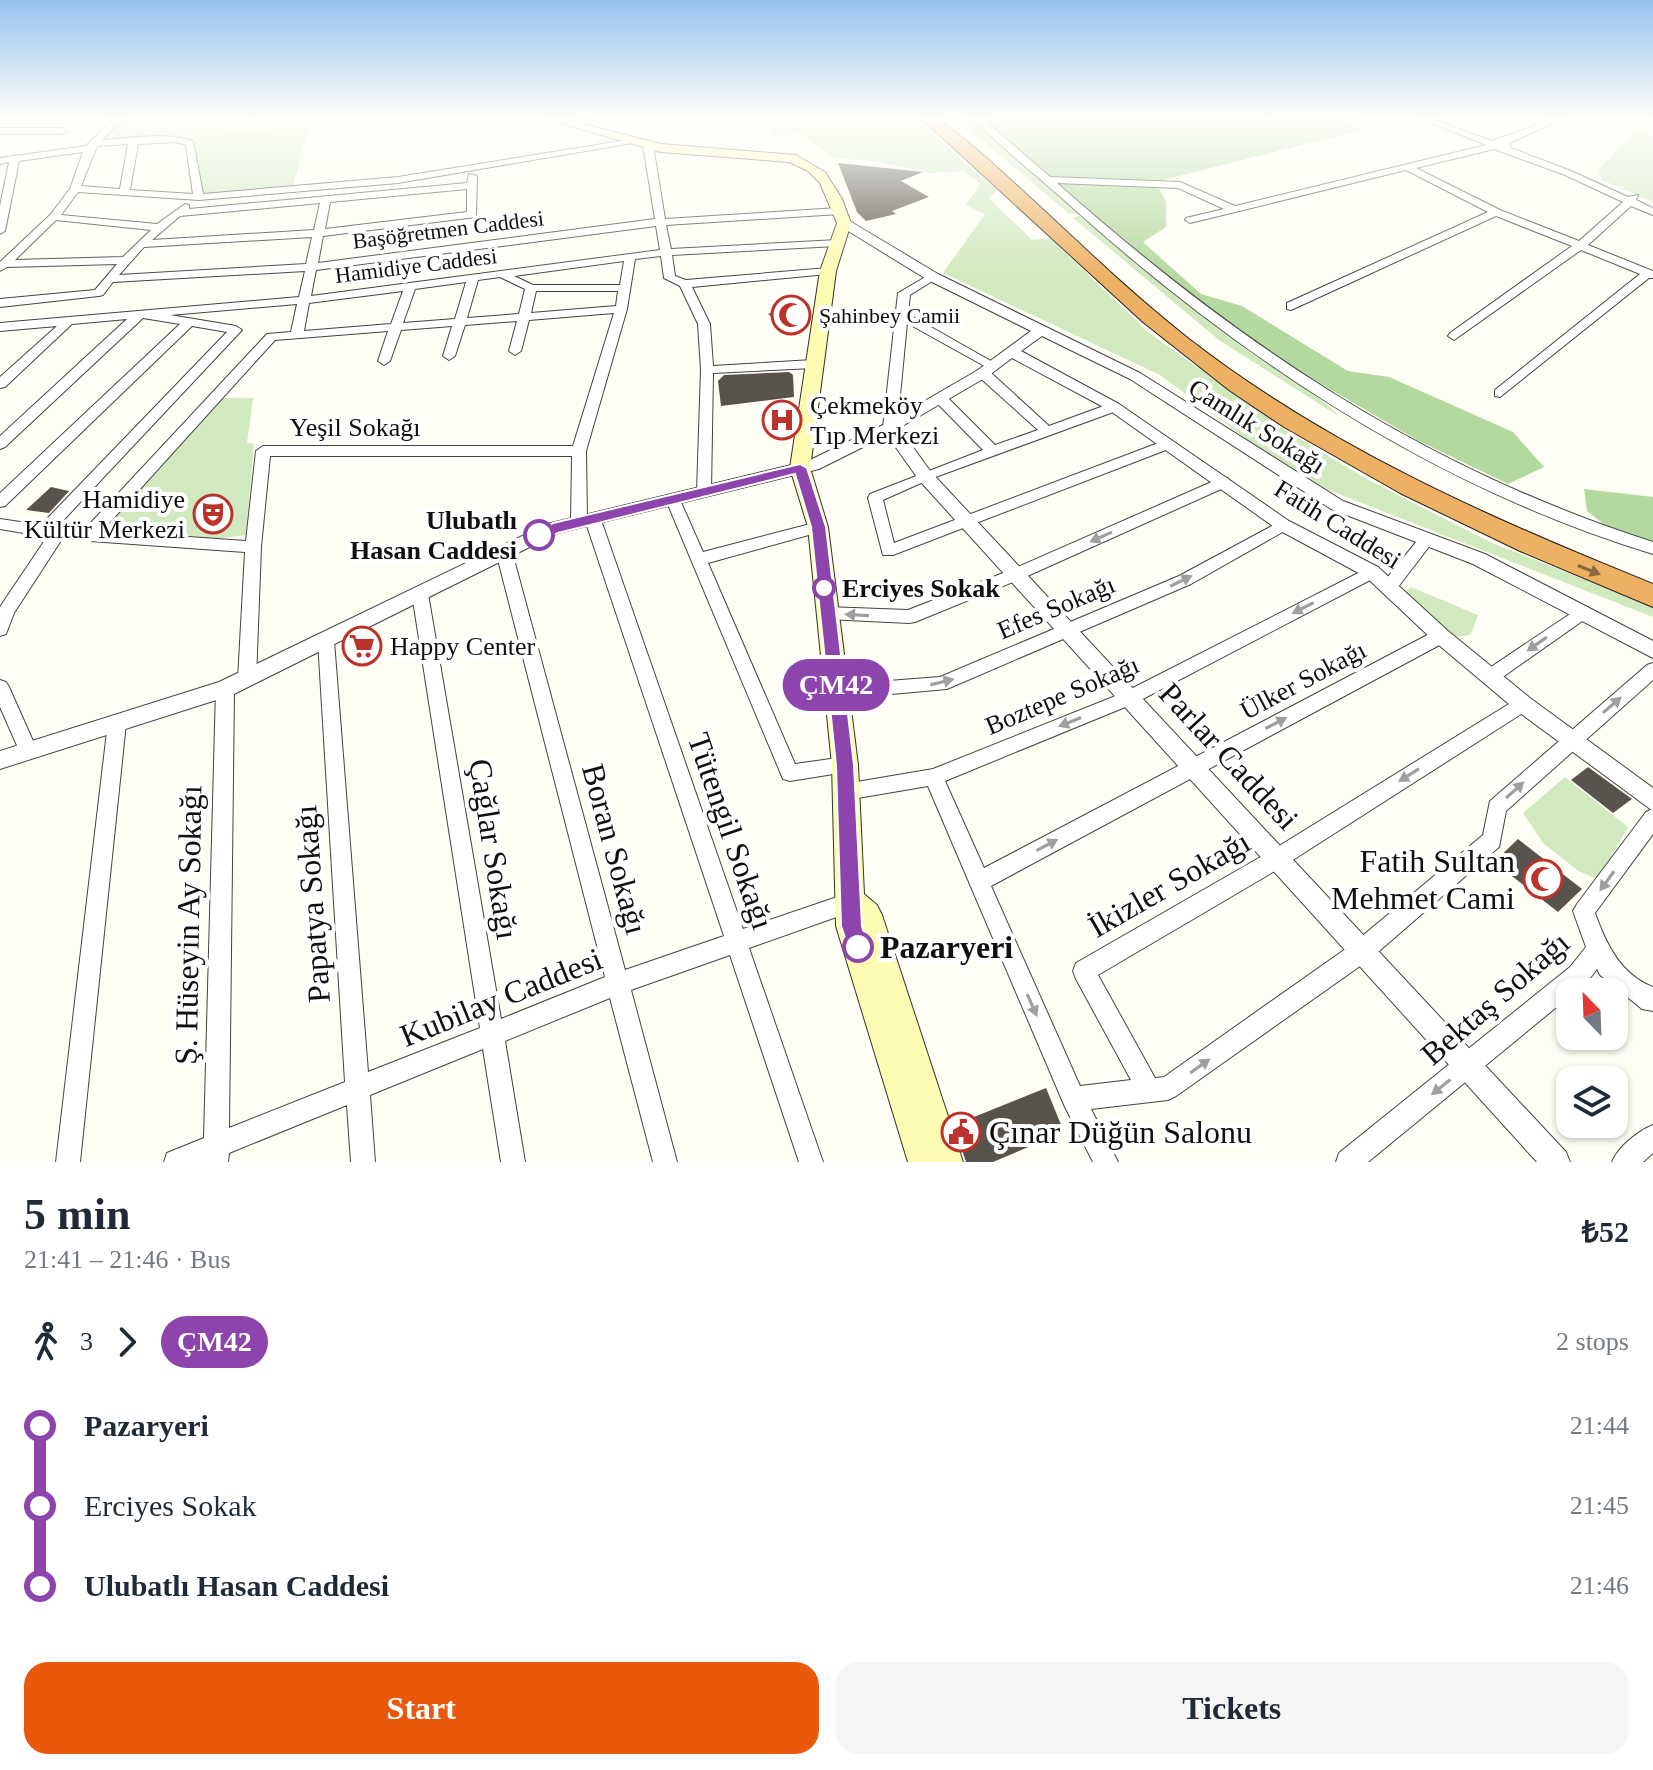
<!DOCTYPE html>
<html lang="en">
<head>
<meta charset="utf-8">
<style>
  body { margin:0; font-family:Georgia,serif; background:#f6f6f7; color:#1f2937; height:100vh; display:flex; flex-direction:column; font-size:30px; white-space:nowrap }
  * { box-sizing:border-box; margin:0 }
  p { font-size:26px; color:#747a83 }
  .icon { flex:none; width:44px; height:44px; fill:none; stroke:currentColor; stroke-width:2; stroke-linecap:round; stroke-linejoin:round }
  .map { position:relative; height:1162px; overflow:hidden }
  .panel { display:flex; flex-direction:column; background:#fff; flex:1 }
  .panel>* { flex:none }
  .badge { padding:0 16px; border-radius:26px; font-size:28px; line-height:52px }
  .needle { width:52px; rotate:337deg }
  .fabs { position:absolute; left:1556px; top:978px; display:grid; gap:16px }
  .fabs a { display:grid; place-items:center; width:72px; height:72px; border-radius:16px; background:#fff; box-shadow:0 2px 6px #0004; font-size:40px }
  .map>.badge { position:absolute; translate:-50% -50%; box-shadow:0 0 0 4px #fff }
  .legs { display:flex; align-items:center; gap:12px; height:88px; padding:0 24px; font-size:26px }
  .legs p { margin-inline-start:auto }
  .headline { display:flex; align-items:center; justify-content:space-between; height:136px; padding:0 24px }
  h1 { font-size:44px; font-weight:700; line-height:60px }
  .cta { display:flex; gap:16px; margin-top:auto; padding:16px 24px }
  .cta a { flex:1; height:92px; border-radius:24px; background:#ea580c; color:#fff; font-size:32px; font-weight:700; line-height:92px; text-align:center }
  .cta a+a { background:#f6f6f7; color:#1f2937 }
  ul { padding:0 24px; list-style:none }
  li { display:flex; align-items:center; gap:28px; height:80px; font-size:30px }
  li i { display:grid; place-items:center; width:12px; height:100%; margin:0 10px; background:currentColor }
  li i::after { content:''; width:20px; height:20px; margin:-10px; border:6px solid; border-radius:50%; background:#fff }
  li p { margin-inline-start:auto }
  li:first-child i { background:linear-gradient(#0000 50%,currentColor 0) }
  li:last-child i { background:linear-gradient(currentColor 50%,#0000 0) }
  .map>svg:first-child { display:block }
  .green { fill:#d0e9be }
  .forest { fill:#b3d99e }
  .building { fill:#59534d }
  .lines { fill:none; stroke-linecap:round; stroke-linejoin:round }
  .minor-casing { stroke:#434343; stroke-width:2 }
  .tertiary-casing { stroke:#434343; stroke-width:2 }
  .secondary-casing { stroke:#323232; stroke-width:2 }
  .motorway-casing { stroke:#212121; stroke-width:2 }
  .minor { fill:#fff; fill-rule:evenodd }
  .tertiary { fill:#fff; fill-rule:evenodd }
  .secondary { fill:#fcfbb2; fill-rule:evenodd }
  .motorway { fill:#eeb062; fill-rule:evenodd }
  .oneway { fill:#9f9f9f }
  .oneway2 { fill:#8a683d }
  .line-1 { fill:#8e44ad; stroke:#fff; stroke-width:2 }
  .stop-1-dot { fill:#fff; stroke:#8e44ad; stroke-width:4 }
  .labels { text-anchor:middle; stroke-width:8; stroke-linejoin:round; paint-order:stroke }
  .far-street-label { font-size:22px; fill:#101010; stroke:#fff }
  .far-poi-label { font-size:22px; fill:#101010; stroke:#fff; text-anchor:start }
  .poi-label { font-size:26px; fill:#101010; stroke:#fff; text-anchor:start }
  .street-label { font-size:26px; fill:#101010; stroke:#fff }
  .stop-label { font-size:26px; font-weight:bold; fill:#101010; stroke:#fff; text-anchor:end }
  .near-street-label { font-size:32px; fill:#101010; stroke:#fff }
  .near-poi-label { font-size:32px; fill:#101010; stroke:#fff; text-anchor:end }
  .near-stop-label { font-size:32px; font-weight:bold; fill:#101010; stroke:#fff; text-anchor:start }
</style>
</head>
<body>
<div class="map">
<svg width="1653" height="1162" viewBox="0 0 1653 1162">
  <rect width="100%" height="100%" fill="#fffef4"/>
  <g class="green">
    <polygon points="122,119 173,119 248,133 310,123 293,187 203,194 191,141 131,137 103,140"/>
    <polygon points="754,119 915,119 997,190 989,198 1032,240 1050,238 1148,332 1279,426 1363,477 1492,543 1653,606 1653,617 1326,489 1248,440 1160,375 943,273 985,214 966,205 980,184 964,171 930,173 876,161 834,158 798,132 776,137"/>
    <path d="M 957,119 L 975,119 C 1053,188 1130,258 1212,323 C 1254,355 1303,380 1340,417 L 1219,340 L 1073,218 L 1081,215 L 1068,213 Z"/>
    <polygon points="1635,131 1653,136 1653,202 1602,180 1598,170"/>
    <polygon points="219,398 253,398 247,443 254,444 246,535 215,539 102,526"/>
    <path d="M 1411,587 L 1478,615 L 1471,634 C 1442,646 1422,615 1402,597 Z"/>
    <polygon points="1565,777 1628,827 1598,880 1577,870 1543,843 1523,813"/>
  </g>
  <g class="forest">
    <polygon points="985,119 1340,119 1365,129 1155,182 1166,201 1166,227 1143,242 1201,294 1242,306 1348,371 1389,377 1513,432 1544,467 1508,484 1417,440 1299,371 1214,314 1129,246"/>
    <polygon points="1584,489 1653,497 1653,541 1610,529 1587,511"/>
  </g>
  <g class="building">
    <polygon points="838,163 923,172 901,181 929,197 892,211 896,214 866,221 857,212"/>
    <polygon points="797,303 810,314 810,318 787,328 768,314"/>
    <polygon points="789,372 793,375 794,397 721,406 718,381 724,375"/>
    <polygon points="51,487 69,491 49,513 26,510"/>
    <polygon points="1588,767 1632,799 1613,813 1571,780"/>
    <polygon points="1518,839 1582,889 1558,912 1494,862"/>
    <polygon points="1046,1088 1064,1132 993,1162 966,1162 954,1125"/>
  </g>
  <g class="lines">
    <g class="minor-casing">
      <g id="minor">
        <path d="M 113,119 L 122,119 L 102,140 C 133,138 163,132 193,141 L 203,194 L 398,177 L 633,139 L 638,142 L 398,183 L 199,200 L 78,192 L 61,215 L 157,224 L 185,204 L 189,205 L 189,209 L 467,183 L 469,174 L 477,176 L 476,217 L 323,236 L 318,263 L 655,219 L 643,145 L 648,142 L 653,145 L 665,219 L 839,208 L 844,211 L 839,214 L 666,225 L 671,249 L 837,240 L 842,243 L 837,246 L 672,255 L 675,276 L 686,280 L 828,268 L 834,271 L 828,274 L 692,287 L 710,324 L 713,366 L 813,360 L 819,364 L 813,368 L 713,373 L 711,491 L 709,495 L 699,495 L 697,491 L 701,370 L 698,324 L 680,286 L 664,278 L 661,256 L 635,259 L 627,309 L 586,451 L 587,518 L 593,515 L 601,520 L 743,929 L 852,892 L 859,895 L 862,902 L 859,909 L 749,948 L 823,1162 L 799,1162 L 730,955 L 631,990 L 677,1162 L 653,1162 L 610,998 L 505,1041 L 525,1162 L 501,1162 L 483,1049 L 370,1095 L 375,1162 L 351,1162 L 347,1105 L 229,1153 L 228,1162 L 164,1162 L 167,1153 L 204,1138 L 216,689 L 219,684 L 225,682 L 231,684 L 234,689 L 229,1128 L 345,1082 L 318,641 L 320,636 L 332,636 L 334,641 L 368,1072 L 480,1028 L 412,594 L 414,590 L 426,590 L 428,594 L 501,1019 L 605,977 L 496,552 L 498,548 L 504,546 L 512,552 L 625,970 L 724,936 L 586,523 L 579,528 L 571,523 L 572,456 L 270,456 L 261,547 L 256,679 L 253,684 L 247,686 L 241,684 L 238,679 L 245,552 L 62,539 L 14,613 L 6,634 L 0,636 L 0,607 L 47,537 L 0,529 L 0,519 L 41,525 L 227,332 L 192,326 L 5,506 L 0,507 L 0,493 L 180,324 L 143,318 L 5,447 L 0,449 L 0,436 L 127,319 L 72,324 L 5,387 L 0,388 L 0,377 L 57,326 L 0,331 L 0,323 L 299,297 L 305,271 L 113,282 L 103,295 L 99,296 L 0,307 L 0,299 L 95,290 L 117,264 L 7,267 L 0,271 L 0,262 L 50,215 L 70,189 L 83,152 L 19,161 L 5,231 L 0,234 L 0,206 L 9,162 L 0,164 L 0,158 L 86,146 ZM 176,142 L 186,145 L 193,194 L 130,190 L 138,144 ZM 128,144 L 120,189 L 81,186 L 97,146 ZM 467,189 L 467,212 L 325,229 L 330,202 ZM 320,203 L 314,230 L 152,240 L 180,216 ZM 56,220 L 151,230 L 123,257 L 15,260 ZM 656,226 L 660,250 L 311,296 L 316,270 ZM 312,237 L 306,264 L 119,275 L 144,247 ZM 624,261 L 620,285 L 533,285 L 514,276 ZM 500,277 L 525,289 L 519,314 L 467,318 L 478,280 ZM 466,282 L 455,319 L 403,323 L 415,289 ZM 403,291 L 391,324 L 304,331 L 309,303 ZM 536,291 L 618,291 L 616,306 L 531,313 ZM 297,304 L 291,332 L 267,334 L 85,529 L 57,527 L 242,330 L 236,326 L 170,315 ZM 614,313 L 573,446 L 263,446 L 256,451 L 246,541 L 102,531 L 275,340 L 388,331 L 378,361 L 384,365 L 390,361 L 401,330 L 452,326 L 443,356 L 449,360 L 455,356 L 465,325 L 517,321 L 509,351 L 515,355 L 521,351 L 529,320 Z"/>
        <path d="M 974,119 L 983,119 L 1050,177 L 1180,182 L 1235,206 L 1486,145 L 1422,119 L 1433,119 L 1492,141 L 1552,119 L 1563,119 L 1509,143 L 1511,148 L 1571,171 L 1628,197 L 1638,195 L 1636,200 L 1653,208 L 1653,215 L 1631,206 L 1588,245 L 1653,271 L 1653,278 L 1649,278 L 1500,397 L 1495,396 L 1495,390 L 1640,274 L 1581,250 L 1454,340 L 1448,336 L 1450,333 L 1572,246 L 1496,216 L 1291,310 L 1287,309 L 1287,303 L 1488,212 L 1406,170 L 1190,223 L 1185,220 L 1186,218 L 1224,209 L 1178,188 L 1057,183 C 1237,343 1422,468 1653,542 L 1653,554 C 1430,486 1235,355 1064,200 C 1034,173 1001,148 974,119 ZM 1494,149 L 1565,175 L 1623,202 L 1579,241 L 1500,210 L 1416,168 Z"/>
        <polygon points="0,128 62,128 67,131 62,134 0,134"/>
        <polygon points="929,275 939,277 910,295 908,314 998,365 992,369 988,368 907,323 897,427 890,431 883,427 898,293"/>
        <polygon points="983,369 988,370 1049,426 1109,404 1114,403 1121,407 1119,410 930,479 883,500 894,543 1161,442 1166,440 1173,445 1171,448 893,555 883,555 868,498 870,494 983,450 935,401 935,395 945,395 995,445 1038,430 978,376 978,370"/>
        <polygon points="1223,477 1228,478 1230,482 1228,486 1023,578 915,622 909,623 826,619 820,618 818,613 820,608 826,607 908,610 1011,570"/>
        <polygon points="673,495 680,500 703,552 818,522 823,523 826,527 823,531 708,563 795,764 845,757 852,759 854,765 852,771 790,781 783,779 666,500"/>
        <polygon points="1283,520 1288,521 1291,525 1288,529 1191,584 947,689 836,699 830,697 827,692 830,687 836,685 940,677 1179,576"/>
        <polygon points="1426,534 1431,536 1434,540 1431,544 1395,591 1383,591 1381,587 1383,583 1421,536"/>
        <polygon points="1372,566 1378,568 1380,572 1378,576 1135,703 945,781 984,868 1435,631 1447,631 1449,636 1447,641 991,886 1080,1086 1131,1080 1076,979 1073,971 1076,963 1271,851 1517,699 1523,696 1529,699 1532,704 1529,709 1285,865 1098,975 1155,1078 1164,1077 1354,943 1483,835 1490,801 1647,665 1653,663 1653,680 1506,811 1499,847 1370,959 1176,1096 1168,1100 1091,1109 1118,1162 1093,1162 1065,1107 928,786 846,800 839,797 836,791 839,785 933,769 1123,693"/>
        <polygon points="1582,606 1588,607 1590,612 1588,617 1497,681 1491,683 1485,681 1482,676 1485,671"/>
        <polygon points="0,680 6,682 9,687 37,750 35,756 28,758 21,756 19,750 0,707"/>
        <polygon points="117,715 123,717 126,723 80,1162 56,1162 108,723 111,717"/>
        <path d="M 1653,809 L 1653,834 L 1595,913 C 1606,944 1621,975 1653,987 L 1653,1011 L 1642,1009 L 1600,975 L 1597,969 C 1590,978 1582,991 1570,992 L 1570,996 L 1368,1162 L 1336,1162 L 1339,1153 L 1570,967 L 1586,947 L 1573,911 L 1577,904 L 1646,812 Z"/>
        <path d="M 1653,1125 L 1653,1153 L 1643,1162 L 1612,1162 C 1618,1147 1638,1131 1653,1125 Z"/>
      </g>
    </g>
    <g class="tertiary-casing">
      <polygon id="tertiary" points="840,220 848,220 938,274 1140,373 1343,501 1485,554 1653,641 1653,658 1473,564 1331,509 1130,379 1042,336 1021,351 1119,404 1289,521 1378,567 1448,631 1530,698 1653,788 1653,811 1516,710 1434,641 1366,577 1277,529 1109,410 1012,358 988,376 899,428 931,472 1566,1152 1570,1162 1537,1162 919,480 887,435 819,469 558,533 232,695 0,769 0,751 219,682 547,524 808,461 885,424 978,370 1031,331 928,280 840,226"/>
    </g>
    <g class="secondary-casing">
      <polygon id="secondary" points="546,119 564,119 661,144 796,155 825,172 842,199 851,223 836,271 810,468 828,527 858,765 864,894 877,905 882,915 963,1162 908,1162 836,926 832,765 808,527 790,468 820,271 837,223 820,183 808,171 789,162 661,152"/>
    </g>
    <g class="motorway-casing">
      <path id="motorway" d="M 922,119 L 938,119 L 968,142 C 1043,206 1111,278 1189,339 C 1328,447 1491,519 1653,584 L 1653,607 L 1520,551 L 1400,493 L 1284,427 L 1229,390 L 1143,322 Z"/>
    </g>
    <use href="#minor" class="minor"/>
    <use href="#tertiary" class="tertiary"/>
    <use href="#secondary" class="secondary"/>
    <use href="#motorway" class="motorway"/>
  </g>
  <defs><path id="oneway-solid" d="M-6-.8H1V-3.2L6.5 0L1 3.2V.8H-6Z" transform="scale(2)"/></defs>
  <g class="oneway">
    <use href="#oneway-solid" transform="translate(1101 537) rotate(156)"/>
    <use href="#oneway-solid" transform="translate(1181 581) rotate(-26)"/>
    <use href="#oneway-solid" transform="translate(1303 608) rotate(153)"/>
    <use href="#oneway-solid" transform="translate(857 615) rotate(-177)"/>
    <use href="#oneway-solid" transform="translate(1537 644) rotate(145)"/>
    <use href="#oneway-solid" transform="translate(942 682) rotate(-14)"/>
    <use href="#oneway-solid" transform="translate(1612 705) rotate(-41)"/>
    <use href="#oneway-solid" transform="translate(1070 722) rotate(158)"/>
    <use href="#oneway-solid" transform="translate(1276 723) rotate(-28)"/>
    <use href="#oneway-solid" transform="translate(1409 775) rotate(148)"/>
    <use href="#oneway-solid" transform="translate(1515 790) rotate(-42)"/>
    <use href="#oneway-solid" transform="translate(1047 845) rotate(-28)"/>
    <use href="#oneway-solid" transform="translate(1607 881) rotate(126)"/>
    <use href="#oneway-solid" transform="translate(1032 1005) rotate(66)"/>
    <use href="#oneway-solid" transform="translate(1200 1066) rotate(-35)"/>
    <use href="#oneway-solid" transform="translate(1441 1087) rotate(141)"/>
  </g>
  <use class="oneway2" href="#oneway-solid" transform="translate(1589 570) rotate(22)"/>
  <linearGradient id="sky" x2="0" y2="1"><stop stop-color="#96c3ed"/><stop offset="0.42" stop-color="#fffffa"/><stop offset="1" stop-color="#fffffa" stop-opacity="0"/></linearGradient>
  <rect width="1653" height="281" fill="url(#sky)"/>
  <polygon class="line-1" points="800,464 807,468 826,527 854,765 862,926 868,947 865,955 858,958 851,955 841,926 836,765 811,527 795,474 558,533 539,541 531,535 553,523"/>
  <defs>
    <g id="mosque-ring" transform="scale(2)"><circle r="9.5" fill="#fff" stroke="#bc332c" stroke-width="1.5"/><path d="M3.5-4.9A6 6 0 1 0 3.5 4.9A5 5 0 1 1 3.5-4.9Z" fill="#bc332c"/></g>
    <g id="hospital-ring" transform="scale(2)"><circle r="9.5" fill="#fff" stroke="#bc332c" stroke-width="1.5"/><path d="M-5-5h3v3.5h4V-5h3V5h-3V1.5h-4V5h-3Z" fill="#bc332c"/></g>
    <g id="theatre-ring" transform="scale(2)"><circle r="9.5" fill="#fff" stroke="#bc332c" stroke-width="1.5"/><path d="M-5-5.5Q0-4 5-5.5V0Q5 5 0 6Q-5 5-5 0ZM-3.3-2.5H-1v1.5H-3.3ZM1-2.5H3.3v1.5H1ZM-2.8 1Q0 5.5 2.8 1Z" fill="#bc332c"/></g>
    <g id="supermarket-ring" transform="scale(2)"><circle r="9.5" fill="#fff" stroke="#bc332c" stroke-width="1.5"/><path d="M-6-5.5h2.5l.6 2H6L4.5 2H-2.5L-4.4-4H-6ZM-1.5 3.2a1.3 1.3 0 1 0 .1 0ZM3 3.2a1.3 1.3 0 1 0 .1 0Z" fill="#bc332c"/></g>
    <g id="civic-ring" transform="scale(2)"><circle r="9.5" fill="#fff" stroke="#bc332c" stroke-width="1.5"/><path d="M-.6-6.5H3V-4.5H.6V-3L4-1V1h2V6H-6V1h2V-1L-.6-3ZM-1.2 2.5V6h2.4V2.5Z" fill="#bc332c"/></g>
  </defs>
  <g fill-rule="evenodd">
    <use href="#mosque-ring" x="791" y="315"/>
    <use href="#hospital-ring" x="782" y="420"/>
    <use href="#theatre-ring" x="213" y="514"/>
    <use href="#supermarket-ring" x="362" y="646"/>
    <use href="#mosque-ring" x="1543" y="879"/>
    <use href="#civic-ring" x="961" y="1132"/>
  </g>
  <g class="stop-1-dot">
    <circle cx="539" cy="535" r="14"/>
    <circle cx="824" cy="588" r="10"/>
    <circle cx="858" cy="947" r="14"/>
  </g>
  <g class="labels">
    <g class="far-street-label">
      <text transform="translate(448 229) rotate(-7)" y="8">Başöğretmen Caddesi</text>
      <text transform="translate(416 265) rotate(-7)" y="8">Hamidiye Caddesi</text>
    </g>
    <g class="far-poi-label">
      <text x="819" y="323">Şahinbey Camii</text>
    </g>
    <g class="poi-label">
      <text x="810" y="414">Çekmeköy<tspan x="810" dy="30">Tıp Merkezi</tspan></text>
      <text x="185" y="508" text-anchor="end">Hamidiye<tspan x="185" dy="30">Kültür Merkezi</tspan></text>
      <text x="390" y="655">Happy Center</text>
    </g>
    <g class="street-label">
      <text transform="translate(1257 426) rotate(32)" y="9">Çamlık Sokağı</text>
      <text x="355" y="436">Yeşil Sokağı</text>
      <text transform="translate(1338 524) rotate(32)" y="9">Fatih Caddesi</text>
      <text transform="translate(1056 607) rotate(-23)" y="9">Efes Sokağı</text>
      <text transform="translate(1303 680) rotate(-28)" y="9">Ülker Sokağı</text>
      <text transform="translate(1062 695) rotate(-23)" y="9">Boztepe Sokağı</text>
    </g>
    <g class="stop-label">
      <text x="517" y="529">Ulubatlı<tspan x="517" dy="30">Hasan Caddesi</tspan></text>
      <text x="842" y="597" text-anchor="start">Erciyes Sokak</text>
    </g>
    <g class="near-street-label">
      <text transform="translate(1229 756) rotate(47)" y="11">Parlar Caddesi</text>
      <text transform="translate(731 831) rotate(71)" y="11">Tütengil Sokağı</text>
      <text transform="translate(494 849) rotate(81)" y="11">Çağlar Sokağı</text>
      <text transform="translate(615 849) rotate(75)" y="11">Boran Sokağı</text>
      <text transform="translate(1169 884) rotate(-30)" y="11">İkizler Sokağı</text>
      <text transform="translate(312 904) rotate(-94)" y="11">Papatya Sokağı</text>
      <text transform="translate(188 925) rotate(-89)" y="11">Ş. Hüseyin Ay Sokağı</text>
      <text transform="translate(501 997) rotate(-22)" y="11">Kubilay Caddesi</text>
      <text transform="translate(1495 998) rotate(-41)" y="11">Bektaş Sokağı</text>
    </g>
    <g class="near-poi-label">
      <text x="1515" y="872">Fatih Sultan<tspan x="1515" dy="37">Mehmet Cami</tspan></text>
      <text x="989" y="1143" text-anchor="start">Çınar Düğün Salonu</text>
    </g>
    <g class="near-stop-label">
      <text x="880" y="958">Pazaryeri</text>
    </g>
  </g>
</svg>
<div class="fabs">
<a><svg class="needle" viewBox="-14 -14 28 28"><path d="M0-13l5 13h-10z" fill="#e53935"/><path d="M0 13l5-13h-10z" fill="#747a83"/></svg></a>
<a><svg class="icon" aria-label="layers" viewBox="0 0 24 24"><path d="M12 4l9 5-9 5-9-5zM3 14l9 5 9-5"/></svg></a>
</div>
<b class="badge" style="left:836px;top:685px;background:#8e44ad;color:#fff">ÇM42</b>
</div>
<section class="panel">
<div class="headline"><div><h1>5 min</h1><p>21:41 – 21:46 · Bus</p></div><b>₺52</b></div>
<div class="legs"><svg class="icon" aria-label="walk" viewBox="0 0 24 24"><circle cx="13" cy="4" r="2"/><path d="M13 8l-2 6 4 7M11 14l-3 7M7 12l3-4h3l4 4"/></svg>3<svg class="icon" aria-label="forward" viewBox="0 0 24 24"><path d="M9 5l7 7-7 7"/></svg><b class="badge" style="background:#8e44ad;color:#fff">ÇM42</b><p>2 stops</p></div>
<ul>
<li><i style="color:#8e44ad"></i><b>Pazaryeri</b><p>21:44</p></li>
<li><i style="color:#8e44ad"></i><span>Erciyes Sokak</span><p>21:45</p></li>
<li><i style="color:#8e44ad"></i><b>Ulubatlı Hasan Caddesi</b><p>21:46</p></li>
</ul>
<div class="cta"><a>Start</a><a>Tickets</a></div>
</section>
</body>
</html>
